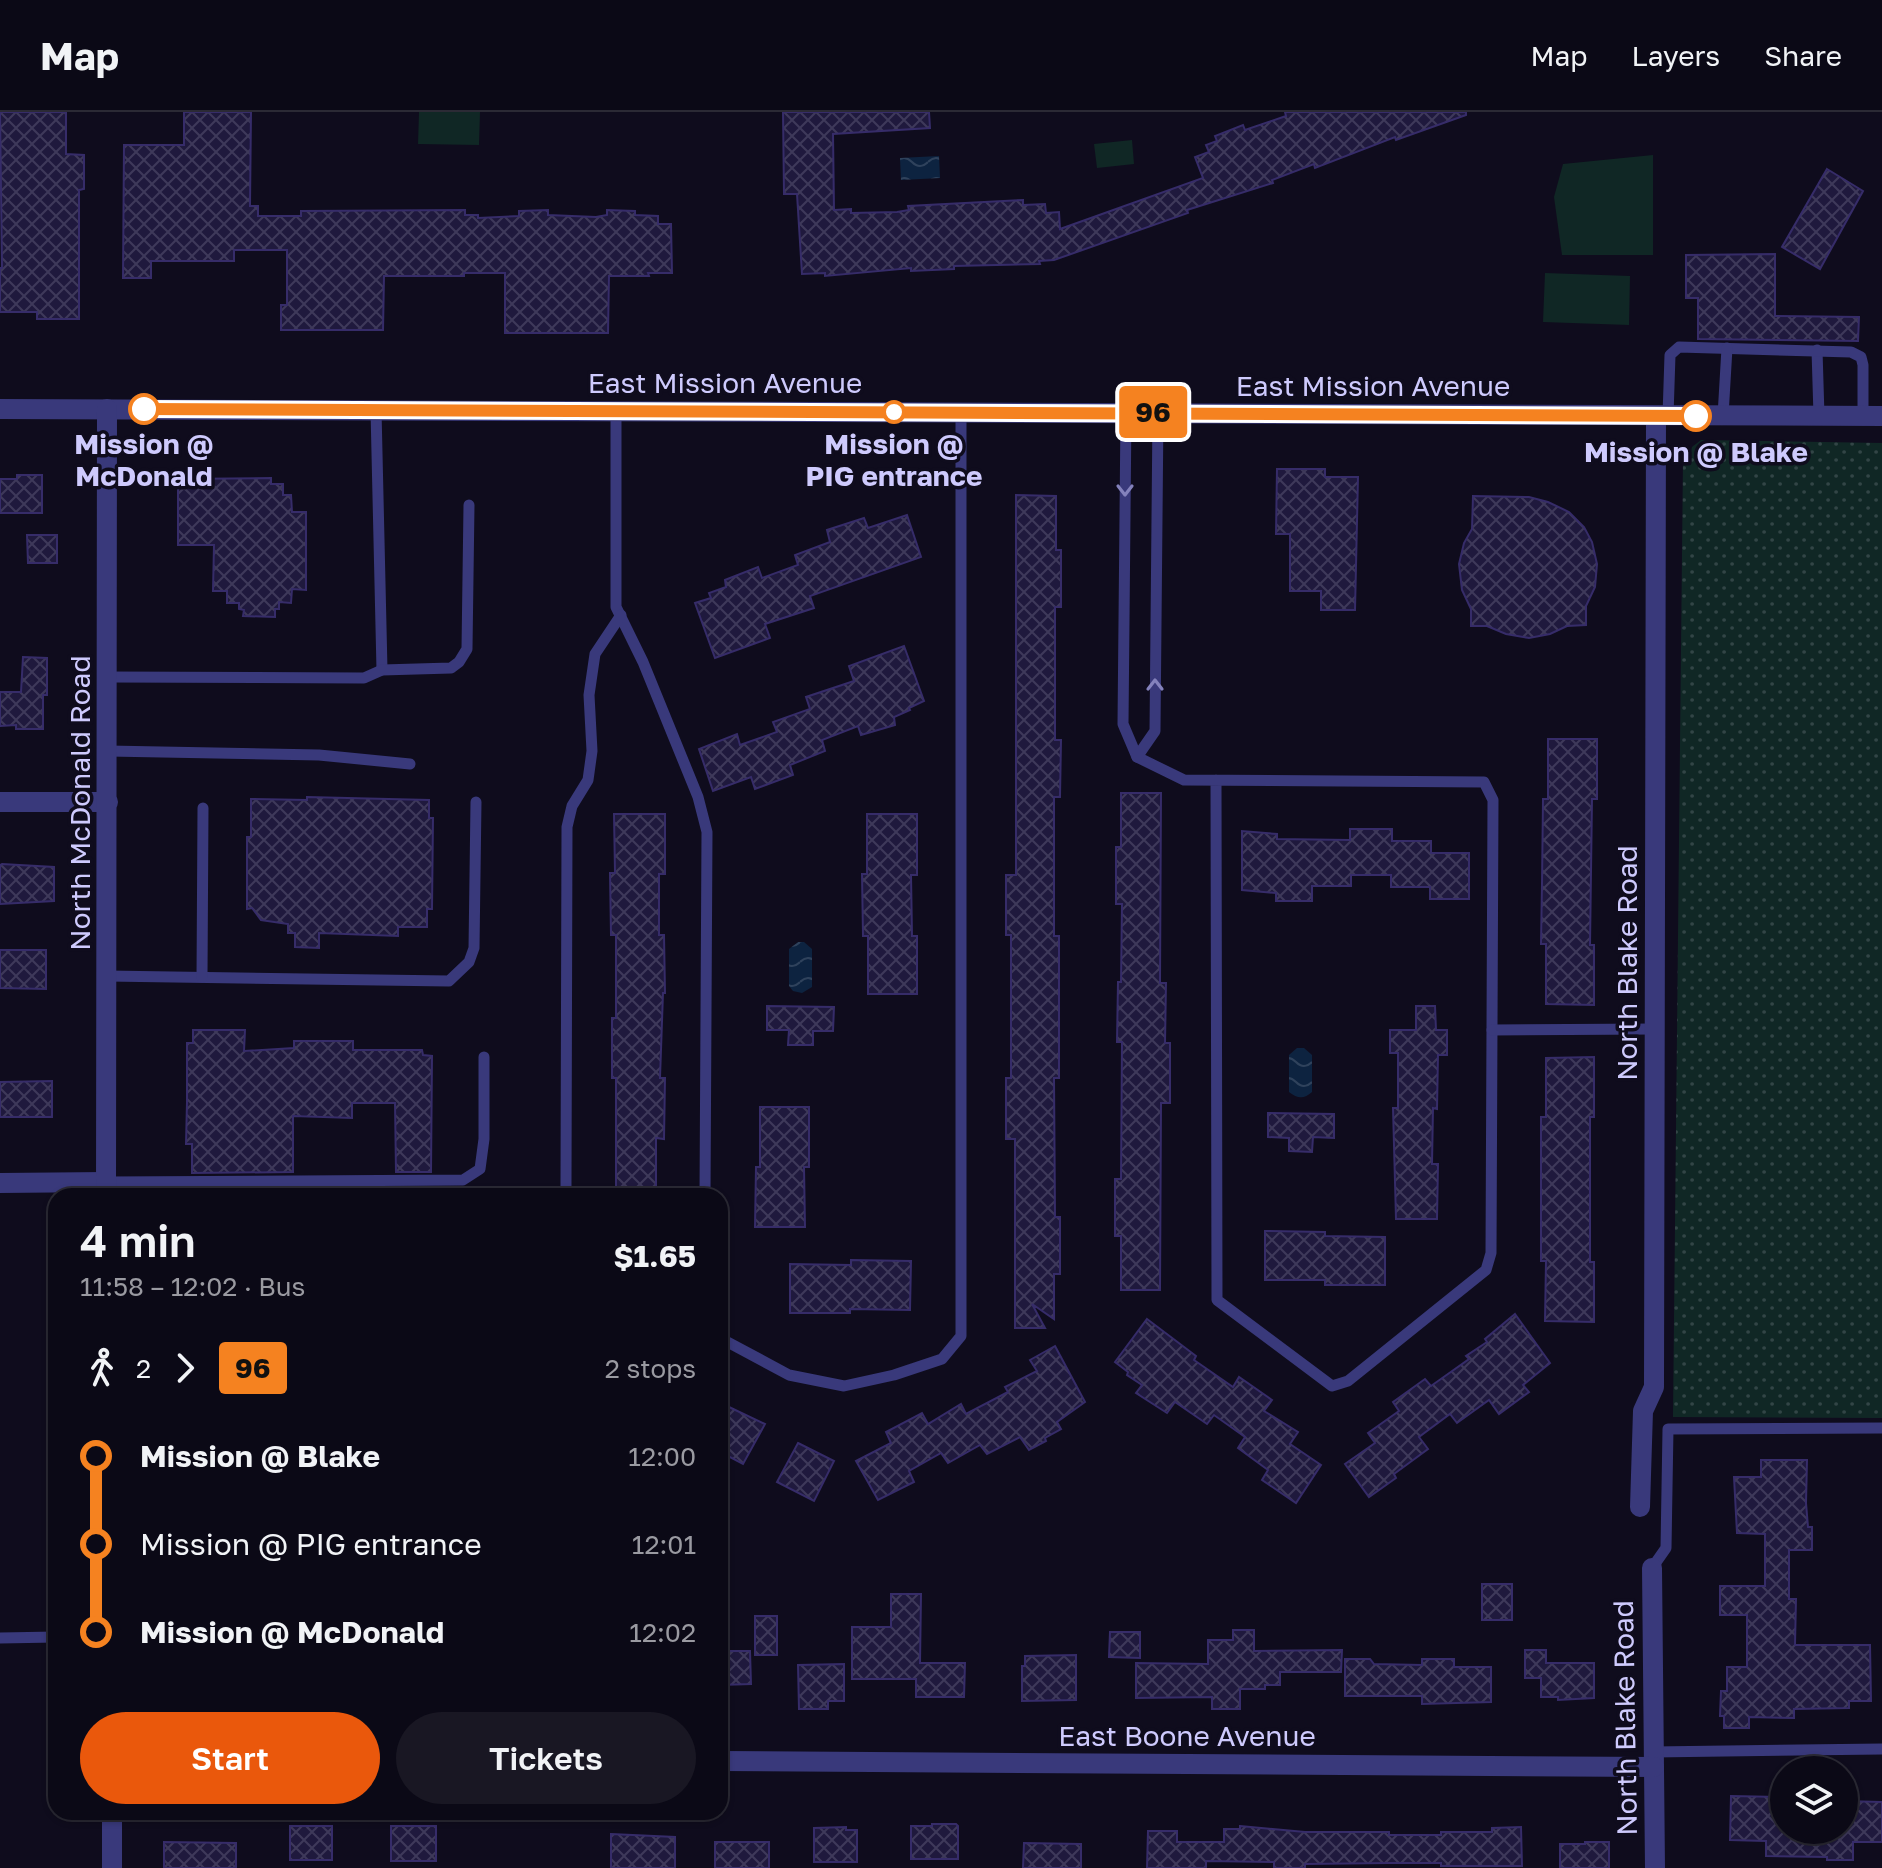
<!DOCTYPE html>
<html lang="en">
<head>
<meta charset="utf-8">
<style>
  body { margin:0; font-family:"Golos Text",sans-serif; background:#191723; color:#f1f3f6; height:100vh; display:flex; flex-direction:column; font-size:30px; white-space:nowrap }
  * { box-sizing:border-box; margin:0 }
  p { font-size:26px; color:#9a9aa1 }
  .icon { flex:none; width:44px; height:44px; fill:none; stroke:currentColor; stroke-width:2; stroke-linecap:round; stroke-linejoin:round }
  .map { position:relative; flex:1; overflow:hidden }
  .drawer { position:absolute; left:48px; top:1076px; width:680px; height:632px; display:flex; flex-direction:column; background:#0b0916; border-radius:24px; box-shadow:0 2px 6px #0004,0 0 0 2px #2b2a35 }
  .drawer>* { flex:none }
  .badge { padding:0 16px; border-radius:6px; font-size:28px; line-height:52px }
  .fabs { position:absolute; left:1770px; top:1644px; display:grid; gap:16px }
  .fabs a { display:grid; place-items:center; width:88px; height:88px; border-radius:50%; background:#0b0916; box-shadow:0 2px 6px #0004,0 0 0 2px #2b2a35; font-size:40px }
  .map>.badge { position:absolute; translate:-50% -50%; box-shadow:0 0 0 4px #fff }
  .legs { display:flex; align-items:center; gap:12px; height:88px; padding:0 32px; font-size:26px }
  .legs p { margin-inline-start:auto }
  .headline { display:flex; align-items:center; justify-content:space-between; height:136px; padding:0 32px }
  h1 { font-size:44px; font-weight:600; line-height:60px }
  .action { display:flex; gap:16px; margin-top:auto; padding:16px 32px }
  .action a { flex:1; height:92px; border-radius:48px; background:#ea580c; color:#fff; font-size:32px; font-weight:600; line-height:92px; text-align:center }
  .action a+a { background:#191723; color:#f1f3f6 }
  ul { padding:0 32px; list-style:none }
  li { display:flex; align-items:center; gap:28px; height:88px; font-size:30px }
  li i { display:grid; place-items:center; width:12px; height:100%; margin:0 10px; background:currentColor }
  li i::after { content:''; width:20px; height:20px; margin:-10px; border:6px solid; border-radius:50%; background:#0b0916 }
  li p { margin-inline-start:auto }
  li:first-child i { background:linear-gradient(#0000 50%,currentColor 0) }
  li:last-child i { background:linear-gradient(currentColor 50%,#0000 0) }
  header { display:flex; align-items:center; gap:48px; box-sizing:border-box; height:112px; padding:0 40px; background:#0b0916; border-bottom:2px solid #2b2a35 }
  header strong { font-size:38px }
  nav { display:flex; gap:44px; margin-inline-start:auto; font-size:28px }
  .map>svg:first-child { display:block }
  .grass { fill:url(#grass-dots) }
  .park { fill:#102725 }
  .water { fill:url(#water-waves) }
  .building { fill:url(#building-cross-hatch); stroke:#362c69; stroke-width:2 }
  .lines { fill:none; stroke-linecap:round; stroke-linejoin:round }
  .service { stroke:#39397b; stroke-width:11 }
  .minor { stroke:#39397b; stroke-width:20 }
  .tertiary { stroke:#39397b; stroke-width:20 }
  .oneway { stroke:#8482bc }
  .line-1-casing { stroke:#fff; stroke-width:18 }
  .line-1 { stroke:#f58220; stroke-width:12 }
  .stop-1-dot { fill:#fff; stroke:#f58220; stroke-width:4 }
  .labels { text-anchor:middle; stroke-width:7; stroke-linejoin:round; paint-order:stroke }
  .street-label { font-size:28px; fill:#cecafd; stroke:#0f0c1d }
  .stop-label { font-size:28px; font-weight:bold; fill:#cecafd; stroke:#0f0c1d }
</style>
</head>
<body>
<header>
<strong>Map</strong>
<nav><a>Map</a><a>Layers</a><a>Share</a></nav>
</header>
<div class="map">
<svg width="1882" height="1756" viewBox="0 0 1882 1756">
  <defs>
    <pattern id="grass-dots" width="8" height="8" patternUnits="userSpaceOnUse" patternTransform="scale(2)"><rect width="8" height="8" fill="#102725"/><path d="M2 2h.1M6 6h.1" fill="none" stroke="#324546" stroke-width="1.8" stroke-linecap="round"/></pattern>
    <pattern id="water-waves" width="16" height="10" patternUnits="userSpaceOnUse" patternTransform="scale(2)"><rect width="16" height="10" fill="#0d2340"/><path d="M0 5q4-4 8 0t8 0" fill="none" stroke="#2f425c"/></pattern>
    <pattern id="building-cross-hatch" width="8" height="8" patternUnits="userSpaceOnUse" patternTransform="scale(2)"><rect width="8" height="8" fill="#1f193d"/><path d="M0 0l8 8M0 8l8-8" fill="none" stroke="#3e395a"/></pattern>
  </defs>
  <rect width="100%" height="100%" fill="#0f0c1d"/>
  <polygon class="grass" points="1701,328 1882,331 1882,1306 1673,1305 1683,347 1689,347 1692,335"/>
  <g class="park">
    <polygon points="419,0 480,0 479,33 418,32"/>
    <polygon points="1132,28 1134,52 1097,56 1094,32"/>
    <polygon points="1653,43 1653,143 1562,143 1554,85 1563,52"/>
    <polygon points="1545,161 1630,164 1629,213 1543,210"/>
  </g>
  <g class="water">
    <polygon points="939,44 940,66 901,68 900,46"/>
    <polygon points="798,830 804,830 812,837 812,875 802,881 793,879 789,874 789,837"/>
    <path d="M 1297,936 L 1304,936 L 1312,943 L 1312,980 C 1304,987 1298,987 1289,980 L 1289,943 Z"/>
  </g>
  <g class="building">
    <polygon points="0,0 66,0 66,42 84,43 84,77 79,78 79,207 37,207 37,200 0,200 0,156 2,156"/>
    <polygon points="184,0 251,0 250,94 258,94 258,104 301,104 301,99 465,98 465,103 478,103 478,106 519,104 519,99 548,98 548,103 596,105 607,103 607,98 635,99 635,103 658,104 658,112 671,112 672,161 648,161 649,164 609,164 608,221 505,221 505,161 464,161 464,164 384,164 383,218 281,218 281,193 287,193 287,138 234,138 234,149 151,149 151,166 123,166 124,33 184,33"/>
    <polygon points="783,0 929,0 930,16 833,22 834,98 851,97 851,101 897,100 909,98 908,94 1023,88 1023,93 1045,92 1046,101 1059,100 1060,117 1203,66 1195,45 1209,40 1206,33 1217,29 1215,24 1243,13 1245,18 1286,4 1285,0 1466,0 1466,3 1396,28 1395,25 1315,56 1314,52 1272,68 1273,71 1187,98 1188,101 1054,148 1039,149 1040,152 954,154 954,157 911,159 911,156 825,164 825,161 802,162 797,82 784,82"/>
    <polygon points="1827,57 1863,79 1820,157 1782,135"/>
    <polygon points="1775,142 1775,204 1859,205 1858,229 1698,227 1698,186 1686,186 1686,143"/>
    <polygon points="1277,357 1325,357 1325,365 1358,365 1355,498 1321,498 1321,479 1290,479 1290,422 1276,422"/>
    <polygon points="17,363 42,363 42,401 0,401 0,367 17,367"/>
    <polygon points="271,366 271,372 283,372 283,383 291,383 292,400 306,400 306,478 292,477 291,491 279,490 279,497 275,497 275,505 243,504 244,498 239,497 239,491 227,491 227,479 213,479 214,433 178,433 178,367"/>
    <polygon points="1016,383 1056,384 1056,438 1061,438 1061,495 1055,495 1055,628 1061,628 1060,685 1054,685 1054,824 1059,824 1059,966 1054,966 1055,1105 1060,1105 1060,1162 1054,1162 1054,1207 1032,1192 1045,1216 1015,1216 1015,1027 1006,1027 1006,966 1011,966 1011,823 1006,823 1006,763 1016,763"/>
    <polygon points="1473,384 1529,385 1548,390 1569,400 1584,415 1592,430 1597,452 1595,475 1586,494 1586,513 1567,514 1550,522 1529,526 1506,522 1487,514 1471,514 1471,497 1462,478 1459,452 1464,431 1472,417"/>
    <polygon points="907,403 921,445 810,484 814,496 765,512 770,526 715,546 695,491 711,486 709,481 726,475 725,468 758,455 762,466 798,453 795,443 830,430 827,418 864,406 868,416"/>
    <polygon points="27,423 57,423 57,451 28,451"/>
    <polygon points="904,534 924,589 909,596 910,598 894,605 895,613 861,623 858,614 822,628 825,639 790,653 793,663 755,677 751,665 713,679 699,637 737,622 740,633 777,620 773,610 810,597 806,585 854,569 849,554"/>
    <polygon points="23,545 47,546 47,583 43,583 43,617 16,617 16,613 0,614 0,580 21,580"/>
    <polygon points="1548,627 1597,627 1597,687 1592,687 1590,833 1594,833 1594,893 1546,892 1546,832 1541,832 1542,772 1543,687 1548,687"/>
    <polygon points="1121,681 1161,681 1160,871 1166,871 1165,931 1170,931 1170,991 1161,991 1160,1178 1121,1178 1121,1124 1115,1124 1115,1067 1121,1067 1122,930 1117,930 1118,870 1121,870 1122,792 1116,792 1116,735 1121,735"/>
    <polygon points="307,685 429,688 429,706 433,706 432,797 427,797 427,815 398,815 398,824 319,821 319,836 295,835 295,821 288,821 288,812 261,808 252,796 247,797 247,725 251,725 251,687 307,688"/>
    <polygon points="614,702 665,702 665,762 659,762 659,823 664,823 665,881 663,881 660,966 665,966 664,1027 656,1026 656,1084 616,1084 616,966 612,966 612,906 616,906 616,823 611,823 610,761 615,761"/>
    <polygon points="867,702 917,702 917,763 911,763 912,824 917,824 917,882 868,882 868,824 863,824 862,762 867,762"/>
    <polygon points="1350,717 1392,717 1392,729 1431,729 1431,741 1469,741 1469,787 1430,787 1430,775 1391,775 1391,763 1351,763 1351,774 1312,774 1312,789 1276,789 1276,781 1242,778 1242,719 1277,722 1277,727 1350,728"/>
    <polygon points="2,752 54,755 54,789 0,792 0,753"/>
    <polygon points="0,838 46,838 46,877 0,876"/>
    <polygon points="767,894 834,895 833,919 813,919 813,933 788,933 789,918 767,918"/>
    <polygon points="1416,894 1435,894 1436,918 1447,918 1447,943 1438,943 1437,997 1433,996 1432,1052 1438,1052 1437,1107 1396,1107 1393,996 1398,996 1398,941 1390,941 1390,918 1416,918"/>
    <polygon points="193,918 245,918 244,939 294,936 294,929 353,929 353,938 422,938 423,943 432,944 431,1060 396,1060 395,991 352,991 352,1006 293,1004 293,1060 192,1061 192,1032 186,1032 187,990 187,931 193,931"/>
    <polygon points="1594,945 1594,1005 1590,1005 1590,1150 1594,1150 1594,1210 1545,1209 1546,1149 1541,1149 1541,1005 1546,1005 1546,946"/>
    <polygon points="52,969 52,1005 0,1005 0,970"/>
    <polygon points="760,995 809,995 809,1055 804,1055 805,1115 755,1115 756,1055 760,1055"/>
    <polygon points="1268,1001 1334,1002 1334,1026 1313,1025 1312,1040 1289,1039 1289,1026 1268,1025"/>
    <polygon points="294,1077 294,1084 191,1084 191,1078"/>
    <rect x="396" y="1077" width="35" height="7"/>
    <polygon points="1265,1119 1325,1120 1325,1124 1385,1125 1385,1173 1325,1173 1325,1168 1265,1168"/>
    <polygon points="851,1148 911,1149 910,1198 850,1197 850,1201 790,1201 790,1152 851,1153"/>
    <polygon points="1515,1202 1550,1251 1523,1273 1529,1280 1499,1302 1489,1288 1457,1311 1450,1302 1419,1325 1428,1337 1394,1362 1396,1366 1369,1385 1345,1352 1375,1331 1368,1321 1399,1299 1393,1290 1425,1267 1431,1274 1469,1247 1466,1244 1487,1230 1485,1227"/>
    <polygon points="1147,1207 1196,1244 1194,1248 1233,1275 1239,1265 1272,1288 1264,1299 1298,1320 1290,1332 1321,1353 1296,1391 1262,1368 1268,1358 1238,1336 1245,1325 1214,1303 1207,1312 1175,1290 1167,1301 1136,1281 1142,1273 1127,1263 1128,1260 1115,1250"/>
    <polygon points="1055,1234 1085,1290 1057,1310 1061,1317 1045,1326 1046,1329 1029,1338 1020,1325 987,1342 980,1333 948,1351 941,1341 909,1359 914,1370 878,1388 856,1349 891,1331 886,1320 922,1301 928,1312 961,1292 966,1302 1008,1280 1005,1275 1037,1259 1030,1248"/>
    <polygon points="729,1295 765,1312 743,1352 720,1340 720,1313"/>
    <polygon points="798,1331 834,1349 814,1389 777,1370"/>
    <polygon points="1761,1348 1807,1348 1806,1391 1808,1415 1812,1415 1812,1438 1789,1438 1789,1487 1796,1487 1795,1533 1870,1533 1871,1589 1849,1589 1849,1596 1794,1597 1794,1606 1749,1605 1749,1616 1724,1616 1724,1604 1720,1604 1721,1579 1727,1579 1727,1555 1747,1555 1747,1503 1720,1503 1720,1474 1765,1474 1765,1422 1737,1421 1734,1365 1761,1365"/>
    <rect x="1482" y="1472" width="30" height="36"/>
    <polygon points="891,1482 921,1482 920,1551 965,1551 964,1585 916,1585 916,1567 852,1567 852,1515 891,1515"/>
    <rect x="755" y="1504" width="22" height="39"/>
    <polygon points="1233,1518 1254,1518 1254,1539 1342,1538 1341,1560 1280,1560 1280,1573 1265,1573 1265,1577 1240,1577 1240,1597 1212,1597 1212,1585 1136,1586 1136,1551 1208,1552 1208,1528 1233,1528"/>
    <polygon points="1110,1520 1140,1520 1140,1546 1109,1545"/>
    <polygon points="1525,1538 1546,1538 1546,1551 1594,1551 1594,1586 1558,1588 1558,1585 1541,1585 1541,1566 1525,1566"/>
    <polygon points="720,1539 750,1539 751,1572 720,1573"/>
    <polygon points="1076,1543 1076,1588 1022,1589 1022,1554 1025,1554 1025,1544"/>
    <polygon points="1345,1547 1370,1547 1374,1552 1422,1553 1422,1547 1454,1547 1454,1555 1491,1555 1491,1590 1422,1592 1422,1584 1345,1584"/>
    <polygon points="844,1552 844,1589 828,1589 828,1597 799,1597 798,1553"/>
    <polygon points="1731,1684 1784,1685 1784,1718 1844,1718 1844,1689 1882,1690 1882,1730 1853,1730 1853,1748 1827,1748 1827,1745 1766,1744 1766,1729 1730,1728"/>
    <polygon points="932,1712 956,1712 958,1714 958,1747 911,1747 911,1714 932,1714"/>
    <rect x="290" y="1714" width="42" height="34"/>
    <rect x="391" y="1714" width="45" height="35"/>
    <polygon points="1240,1714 1305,1720 1389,1720 1389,1723 1441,1723 1441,1720 1492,1720 1492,1716 1521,1715 1522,1754 1441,1754 1441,1751 1389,1751 1305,1752 1305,1756 1274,1756 1274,1750 1206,1749 1206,1756 1147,1756 1148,1719 1177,1719 1177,1730 1224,1730 1224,1717 1240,1717"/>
    <polygon points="846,1715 846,1718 857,1718 857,1750 814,1750 814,1716"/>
    <polygon points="611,1722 675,1725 675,1756 611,1756"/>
    <polygon points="164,1730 236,1731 236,1756 164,1756"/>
    <rect x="715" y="1730" width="54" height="26"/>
    <polygon points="1585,1730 1609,1730 1609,1756 1560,1756 1560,1732 1585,1732"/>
    <polygon points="1024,1731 1081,1732 1081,1756 1023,1756"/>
  </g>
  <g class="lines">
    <g class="service">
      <polyline points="1817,238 1819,304"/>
      <polyline points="376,298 382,558"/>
      <polyline points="616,299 616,495 643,550 698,685 707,720 705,1084"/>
      <polyline points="1126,300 1123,612 1137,645 1184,668 1484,670 1493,688 1491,1141 1486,1158 1348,1269 1332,1274 1217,1188 1216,668"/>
      <polyline points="1668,304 1670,243 1679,235 1851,240 1861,245 1863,253 1863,304"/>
      <polyline points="1723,304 1727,236"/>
      <polyline points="108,565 364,566 382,558 451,556 459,550 467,537 469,393"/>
      <polyline points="108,639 319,643 410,652"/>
      <polyline points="1137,645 1155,619 1158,300"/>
      <polyline points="107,864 449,869 469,850 474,836 476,690"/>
      <polyline points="202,865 203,696"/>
      <polyline points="1492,918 1655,917"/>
      <polyline points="106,1070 463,1068 480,1057 484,1027 484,945"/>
      <polyline points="566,1074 567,715 572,694 588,668 592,639 589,583 595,542 621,503"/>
      <polyline points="720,1226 789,1263 844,1274 894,1263 942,1247 961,1224 961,300"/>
      <polyline points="1652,1456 1666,1436 1668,1317 1882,1316"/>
      <polyline points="0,1526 56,1525"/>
      <polyline points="1653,1640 1882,1637"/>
    </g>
    <g class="minor">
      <polyline points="0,690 108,690"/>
      <polyline points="0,1071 106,1070"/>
      <polyline points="1640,1395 1643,1299 1654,1275 1656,304"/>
      <polyline points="1652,1456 1655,1756"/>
      <polyline points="720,1649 1654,1655"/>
    </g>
    <g class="tertiary">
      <polyline points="0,297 1882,304"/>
      <polyline points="106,1084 107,297"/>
      <polyline points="112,1756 112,1700"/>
    </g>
  </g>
  <defs><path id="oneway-chevron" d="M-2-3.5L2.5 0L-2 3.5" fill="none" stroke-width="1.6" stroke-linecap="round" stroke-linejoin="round" transform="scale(2)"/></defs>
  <g class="oneway">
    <use href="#oneway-chevron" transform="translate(1125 378) rotate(90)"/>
    <use href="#oneway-chevron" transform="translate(1155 573) rotate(-90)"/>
  </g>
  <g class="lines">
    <g class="line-1-casing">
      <polyline id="line-1" points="144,297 1696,304"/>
    </g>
    <use href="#line-1" class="line-1"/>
  </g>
  <g class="stop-1-dot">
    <circle cx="144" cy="297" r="14"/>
    <circle cx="894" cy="300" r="10"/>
    <circle cx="1696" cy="304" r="14"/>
  </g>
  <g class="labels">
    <g class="street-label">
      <text x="725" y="281">East Mission Avenue</text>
      <text x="1373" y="284">East Mission Avenue</text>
      <text transform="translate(80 691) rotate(-90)" y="10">North McDonald Road</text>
      <text transform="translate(1627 851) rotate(-90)" y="10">North Blake Road</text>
      <text transform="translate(1625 1606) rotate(-91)" y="10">North Blake Road</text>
      <text x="1187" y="1634">East Boone Avenue</text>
    </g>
    <g class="stop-label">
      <text x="144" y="342">Mission @<tspan x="144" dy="32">McDonald</tspan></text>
      <text x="894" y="342">Mission @<tspan x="894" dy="32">PIG entrance</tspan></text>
      <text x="1696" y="350">Mission @ Blake</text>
    </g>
  </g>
</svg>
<div class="fabs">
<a><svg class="icon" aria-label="layers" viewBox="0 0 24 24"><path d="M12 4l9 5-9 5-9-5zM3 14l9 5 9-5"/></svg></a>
</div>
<b class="badge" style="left:1153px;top:300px;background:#f58220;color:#111">96</b>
<section class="drawer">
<div class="headline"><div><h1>4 min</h1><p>11:58 – 12:02 · Bus</p></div><b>$1.65</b></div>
<div class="legs"><svg class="icon" aria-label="walk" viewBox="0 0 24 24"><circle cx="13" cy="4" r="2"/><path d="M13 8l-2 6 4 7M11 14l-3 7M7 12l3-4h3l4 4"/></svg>2<svg class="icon" aria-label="forward" viewBox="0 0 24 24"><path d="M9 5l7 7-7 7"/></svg><b class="badge" style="background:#f58220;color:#111">96</b><p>2 stops</p></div>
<ul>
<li><i style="color:#f58220"></i><b>Mission @ Blake</b><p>12:00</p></li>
<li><i style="color:#f58220"></i><span>Mission @ PIG entrance</span><p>12:01</p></li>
<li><i style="color:#f58220"></i><b>Mission @ McDonald</b><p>12:02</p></li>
</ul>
<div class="action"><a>Start</a><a>Tickets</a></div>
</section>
</div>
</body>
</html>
